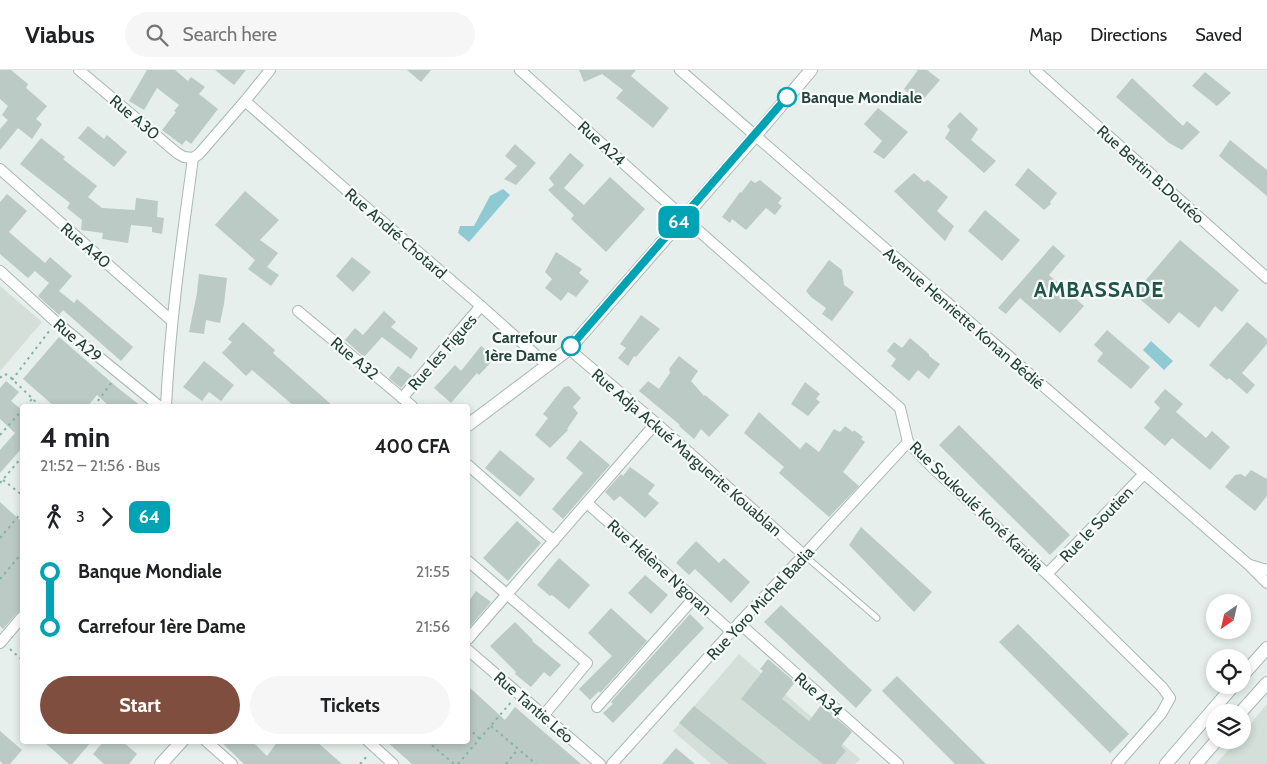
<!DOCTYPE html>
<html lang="en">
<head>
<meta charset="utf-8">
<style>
  body { margin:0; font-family:Cabin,sans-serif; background:#f6f6f6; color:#202124; height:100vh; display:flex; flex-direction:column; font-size:19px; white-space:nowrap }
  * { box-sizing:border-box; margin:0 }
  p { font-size:16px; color:#757577 }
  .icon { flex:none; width:28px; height:28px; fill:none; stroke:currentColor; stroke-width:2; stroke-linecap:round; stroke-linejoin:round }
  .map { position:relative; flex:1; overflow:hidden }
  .panel { position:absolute; left:20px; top:334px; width:450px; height:340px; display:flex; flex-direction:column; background:#fff; border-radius:5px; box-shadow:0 2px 8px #0003 }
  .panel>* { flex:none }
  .badge { padding:0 10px; border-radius:8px; font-size:18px; line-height:32px }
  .needle { width:32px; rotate:214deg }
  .controls { position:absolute; left:1206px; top:524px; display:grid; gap:10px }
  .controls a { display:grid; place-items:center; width:45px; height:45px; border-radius:50%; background:#fff; box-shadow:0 2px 8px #0003; font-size:25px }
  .map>.badge { position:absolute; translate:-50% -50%; box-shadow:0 0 0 2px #fff }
  .legs { display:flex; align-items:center; gap:8px; height:55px; padding:0 20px; font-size:16px }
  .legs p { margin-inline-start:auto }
  .head { display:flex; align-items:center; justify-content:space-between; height:85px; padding:0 20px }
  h1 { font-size:28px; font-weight:800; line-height:38px }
  .primary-button { display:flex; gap:10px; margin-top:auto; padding:10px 20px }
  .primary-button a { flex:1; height:58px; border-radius:30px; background:#7f4e3f; color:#fff; font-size:20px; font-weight:800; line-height:58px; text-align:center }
  .primary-button a+a { background:#f6f6f6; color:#202124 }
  ul { padding:0 20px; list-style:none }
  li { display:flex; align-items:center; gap:18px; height:55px; font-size:19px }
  li i { display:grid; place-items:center; width:8px; height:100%; margin:0 6px; background:currentColor }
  li i::after { content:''; width:12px; height:12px; margin:-6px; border:4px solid; border-radius:50%; background:#fff }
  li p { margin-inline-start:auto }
  li:first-child i { background:linear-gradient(#0000 50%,currentColor 0) }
  li:last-child i { background:linear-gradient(currentColor 50%,#0000 0) }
  header { display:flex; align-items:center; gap:30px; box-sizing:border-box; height:70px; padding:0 25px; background:#fff; border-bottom:1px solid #e0e0e0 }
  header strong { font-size:24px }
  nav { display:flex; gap:28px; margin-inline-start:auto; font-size:18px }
  .search { width:350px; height:45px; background:#f6f6f6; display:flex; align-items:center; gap:12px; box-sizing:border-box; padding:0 18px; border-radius:28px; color:#757577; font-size:19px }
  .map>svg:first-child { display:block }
  .built { fill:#d4dfda }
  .water { fill:#8ec9d4 }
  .building { fill:#bbcac4 }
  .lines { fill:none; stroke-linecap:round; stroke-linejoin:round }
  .service-casing { stroke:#a8b8b2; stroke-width:7 }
  .minor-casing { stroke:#a8b8b2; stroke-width:12 }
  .tertiary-casing { stroke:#a8b8b2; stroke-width:14 }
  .path { stroke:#86b3a5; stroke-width:2; stroke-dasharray:2.5 4; stroke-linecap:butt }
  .service { stroke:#fff; stroke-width:5 }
  .minor { stroke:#fff; stroke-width:10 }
  .tertiary { stroke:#fff; stroke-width:12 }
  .line-1-casing { stroke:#fff; stroke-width:11 }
  .line-1 { stroke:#00a3b4; stroke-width:8 }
  .stop-1-dot { fill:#fff; stroke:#00a3b4; stroke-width:2.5 }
  .labels { text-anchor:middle; stroke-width:4.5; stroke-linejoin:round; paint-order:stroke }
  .stop-label { font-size:16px; font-weight:bold; fill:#24423a; stroke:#f7fbf9; text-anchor:start }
  .street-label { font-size:16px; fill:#24423a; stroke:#f7fbf9 }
  .district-label { font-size:21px; font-weight:bold; letter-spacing:1px; fill:#1f5548; stroke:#f7fbf9 }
</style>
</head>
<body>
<header>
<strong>Viabus</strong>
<div class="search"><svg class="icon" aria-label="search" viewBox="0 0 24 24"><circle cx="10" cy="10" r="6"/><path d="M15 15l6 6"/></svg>Search here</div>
<nav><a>Map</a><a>Directions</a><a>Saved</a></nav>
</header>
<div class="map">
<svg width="1267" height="694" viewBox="0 0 1267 694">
  <rect width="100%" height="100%" fill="#e6efeb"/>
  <g class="built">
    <polygon points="0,216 42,252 0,301"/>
    <polygon points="739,584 860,689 855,694 711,694 673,661"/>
    <polygon points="1267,634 1267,694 1216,694 1237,670 1242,670 1243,663"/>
  </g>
  <g class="water">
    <polygon points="503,119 510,125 469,172 458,163 460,156 474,156 490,126"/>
    <polygon points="1151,271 1173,291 1164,300 1143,280"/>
  </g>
  <g class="building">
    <polygon points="0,0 11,0 28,14 26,18 47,36 36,49 42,54 32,69 18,58 0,80 0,59 8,50 2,45 8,36 0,29"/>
    <polygon points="147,0 175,0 188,11 191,7 205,17 199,24 218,39 191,74 186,70 182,75 162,60 176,42 174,41 179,35 157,18 144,40 129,31"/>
    <polygon points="215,0 246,0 234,15"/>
    <polygon points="407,0 431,0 421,12"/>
    <polygon points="579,0 636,0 631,6 669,38 653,58 616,28 623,20 602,4 584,12"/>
    <polygon points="918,0 927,0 940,10 920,33 904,19"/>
    <polygon points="1205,2 1231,23 1217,36 1192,16"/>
    <polygon points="1132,8 1183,56 1187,51 1200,62 1182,80 1169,73 1116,27"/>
    <polygon points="878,38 908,62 884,89 873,82 882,71 864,54"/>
    <polygon points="960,42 978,59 971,70 996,91 984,103 945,68 950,60 947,56"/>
    <polygon points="88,56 104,69 107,65 127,82 114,97 78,68"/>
    <polygon points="41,68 65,87 63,89 97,116 88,127 102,138 135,140 136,128 158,131 157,147 164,148 162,164 152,162 152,157 131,155 128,173 102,169 103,163 81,160 82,150 67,138 70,133 20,94"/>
    <polygon points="1230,70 1267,100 1267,126 1219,86"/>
    <polygon points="515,74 536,93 516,115 504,109 517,96 505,86"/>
    <polygon points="570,83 584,95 564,118 584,135 610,107 645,139 606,182 571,149 574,145 548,120 554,115 549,108"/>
    <polygon points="1028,98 1057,123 1050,132 1051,134 1044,140 1015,115"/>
    <polygon points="914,103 924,112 928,110 948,127 937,141 954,156 945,171 894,121"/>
    <polygon points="751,110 755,113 760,110 782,128 778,133 782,136 775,145 766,138 746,160 732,149 730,153 722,147 740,122 741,123"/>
    <polygon points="245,121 279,150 260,170 278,183 267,197 279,205 271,216 248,199 255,190 215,155"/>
    <polygon points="7,124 27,141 9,162 45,193 50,187 72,206 59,221 74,233 77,229 133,277 121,291 63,240 59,245 38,226 49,213 35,201 28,208 0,184 0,132"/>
    <polygon points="985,140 1020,170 1002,191 968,161"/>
    <polygon points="1180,170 1239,220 1222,242 1215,236 1199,258 1179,242 1169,254 1134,224"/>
    <polygon points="1053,175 1065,186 1049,205 1084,236 1060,263 1020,228 1006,244 998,238"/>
    <polygon points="556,182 582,199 579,203 589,211 576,227 568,222 561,231 545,218 552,209 545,202"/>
    <polygon points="352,187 371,202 353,222 336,206"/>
    <polygon points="829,190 842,200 844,215 854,222 832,251 822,244 826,238 811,227 806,221"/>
    <polygon points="199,204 227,208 224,234 220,253 206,250 204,264 189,262 197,223 197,222"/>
    <polygon points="384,241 396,252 391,257 418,278 411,289 382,267 364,287 345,270 355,258 363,265"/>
    <polygon points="641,245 660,259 636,287 634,286 628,296 618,288 626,278 620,274"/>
    <polygon points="243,252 275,280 273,283 333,336 294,336 252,300 246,306 222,283 232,272 228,269"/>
    <polygon points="1247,252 1267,269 1267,274 1242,303 1255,315 1247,324 1229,308 1227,310 1209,295"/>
    <polygon points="1107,260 1150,297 1131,319 1097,291 1103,283 1094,275"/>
    <polygon points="59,267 118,318 141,336 109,336 97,325 88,336 54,336 23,309"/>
    <polygon points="910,268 929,284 929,286 940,294 929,309 918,300 909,311 891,296 896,289 887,281 894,272 902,278"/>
    <polygon points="481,276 496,287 479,305 477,303 451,333 434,318 455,295 461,301"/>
    <polygon points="679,286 698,301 691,311 704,326 705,325 729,345 709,367 701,359 694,369 679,356 680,355 639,321 648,311 659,319 670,303 669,299"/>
    <polygon points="204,291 234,315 221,331 209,322 202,331 183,317"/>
    <polygon points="398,296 412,306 401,318 389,308"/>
    <polygon points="6,311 19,322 11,331 22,340 22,378 0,403 0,380 15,363 0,349 0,318"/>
    <polygon points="805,312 820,324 816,329 820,332 808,346 791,334"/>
    <polygon points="569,316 581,328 573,337 578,343 567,359 568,360 550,378 535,365 548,348 543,344 564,317"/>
    <polygon points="1165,319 1183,334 1176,342 1206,368 1212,361 1230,377 1210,400 1172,368 1165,376 1144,358 1160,338 1154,332"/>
    <polygon points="759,342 800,379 806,372 819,382 834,359 840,362 845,356 853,362 854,360 863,367 861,369 865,372 843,402 859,416 829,447 779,403 784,397 744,363"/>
    <polygon points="959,355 1070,465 1050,485 939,375"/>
    <polygon points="580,370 610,395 563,449 552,439 583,403 566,388"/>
    <polygon points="500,380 535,409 520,427 485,398"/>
    <polygon points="630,397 655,415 648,424 659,433 645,448 620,426 614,431 605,422 621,404 623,406"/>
    <polygon points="1251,400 1267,409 1267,426 1255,441 1225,417 1235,405 1241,404 1245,407"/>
    <polygon points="0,432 22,452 22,540 17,543 3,559 0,556"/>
    <polygon points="517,451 541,473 508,511 483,488"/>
    <polygon points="861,457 932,522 914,542 849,475"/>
    <polygon points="696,471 719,493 724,488 750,512 731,533 695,499 689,505 676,493"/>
    <polygon points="559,488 590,515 569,539 552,525 550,526 537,515"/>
    <polygon points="645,505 668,525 651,544 628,523"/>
    <polygon points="476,521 491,532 468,559 468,532"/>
    <polygon points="781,535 872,620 856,638 764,552"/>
    <polygon points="611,538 647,571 600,623 599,621 590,630 579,619 612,586 588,563"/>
    <polygon points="690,544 704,558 613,653 603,643 613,634 611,632"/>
    <polygon points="515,552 533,570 532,571 561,595 550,607 544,602 531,617 515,604 516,602 490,576"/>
    <polygon points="1018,554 1129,664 1110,683 999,572"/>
    <polygon points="768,589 795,612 782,629 809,651 821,635 852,662 841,676 846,681 835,694 823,694 741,629 763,601 760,599"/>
    <polygon points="897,606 986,694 955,694 882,621"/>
    <polygon points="468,616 505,650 515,637 581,694 412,694 386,671 468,671"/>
    <polygon points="694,636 767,694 729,694 679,653"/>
    <polygon points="0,661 22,680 10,694 3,694 0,691"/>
    <polygon points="43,671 92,671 72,694 69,694"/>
    <polygon points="104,671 122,671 137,684 129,694 104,694 93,684"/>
    <polygon points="220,671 252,671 267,686 278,671 316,671 342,694 244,694"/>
    <polygon points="676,678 695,694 662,694"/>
  </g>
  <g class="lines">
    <g class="service-casing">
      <polyline id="service" points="804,485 877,548"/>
    </g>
    <g class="minor-casing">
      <g id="minor">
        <polyline points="79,0 177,83 184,87 193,88"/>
        <polyline points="520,0 683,147 900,338 908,372 930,395 1047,504 1162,617 1170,628 1161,644 1117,694"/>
        <polyline points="680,0 1249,495 1267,513"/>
        <polyline points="1035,0 1267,208"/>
        <polyline points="245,31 360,132 481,236 547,295"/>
        <polyline points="193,88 199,84 245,31 270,0"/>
        <polyline points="0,99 172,251"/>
        <polyline points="0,201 56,252 159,336"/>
        <polyline points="298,241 412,336"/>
        <polyline points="569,279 656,353 804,485"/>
        <polyline points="402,328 481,236"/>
        <path d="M 166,336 C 170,253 182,170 193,88"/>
        <polyline points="468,395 554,471"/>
        <polyline points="587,433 732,562"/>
        <polyline points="468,491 587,593 543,646"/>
        <polyline points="1250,495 1267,500"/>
        <polyline points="1047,504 1144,404"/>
        <polyline points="739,553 898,694"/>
        <polyline points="468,569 656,353"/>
        <polyline points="0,573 22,547"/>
        <polyline points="468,580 600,694"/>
        <polyline points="597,637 694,528"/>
        <polyline points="206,671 232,694"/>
        <polyline points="368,671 393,694"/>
        <polyline points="612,694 739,553 804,485 908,372"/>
      </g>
    </g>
    <g class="tertiary-casing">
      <g id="tertiary">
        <polyline points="468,355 569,279 755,66 811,0"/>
        <polyline points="1242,606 1267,578"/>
        <polyline points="1241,642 1267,613"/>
        <polyline points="161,694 182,671"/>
        <polyline points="1166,694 1234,615"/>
        <polyline points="1196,694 1217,670"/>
      </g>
    </g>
    <g class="path">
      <polyline points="0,308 4,304 8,305 40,336"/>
      <polyline points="12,310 50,260"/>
      <polyline points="26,336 32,329"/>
      <polyline points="94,336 112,312"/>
      <polyline points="0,365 22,340"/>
      <polyline points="3,410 22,425"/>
      <polyline points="0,413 22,387"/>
      <polyline points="0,468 22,442"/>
      <polyline points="0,509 22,483"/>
      <polyline points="10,579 22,590"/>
      <polyline points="491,656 536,694"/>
      <polyline points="468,658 480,669"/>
      <polyline points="427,671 454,694"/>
      <polyline points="360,694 368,685"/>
      <polyline points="458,694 512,631"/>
      <polyline points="506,694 518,679"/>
    </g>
    <use href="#service" class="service"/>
    <use href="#minor" class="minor"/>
    <use href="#tertiary" class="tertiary"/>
  </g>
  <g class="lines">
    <g class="line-1-casing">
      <polyline id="line-1" points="571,276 787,27"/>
    </g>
    <use href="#line-1" class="line-1"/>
  </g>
  <g class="stop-1-dot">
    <circle cx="787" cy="27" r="9"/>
    <circle cx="571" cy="276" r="9"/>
  </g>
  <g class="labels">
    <g class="stop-label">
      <text x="801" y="33">Banque Mondiale</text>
      <text x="557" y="273" text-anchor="end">Carrefour<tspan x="557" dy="18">1ère Dame</tspan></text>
    </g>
    <g class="street-label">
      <text transform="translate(135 47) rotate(40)" y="6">Rue A30</text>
      <text transform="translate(602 73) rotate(42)" y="6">Rue A24</text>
      <text transform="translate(1151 104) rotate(42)" y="6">Rue Bertin B.Doutéo</text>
      <text transform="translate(396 163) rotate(41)" y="6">Rue André Chotard</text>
      <text transform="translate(86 175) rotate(41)" y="6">Rue A40</text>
      <text transform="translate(964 248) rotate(41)" y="6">Avenue Henriette Konan Bédié</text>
      <text transform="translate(78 270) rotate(40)" y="6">Rue A29</text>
      <text transform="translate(442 282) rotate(-49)" y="6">Rue les Figues</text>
      <text transform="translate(355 288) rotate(40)" y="6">Rue A32</text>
      <text transform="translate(687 382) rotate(41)" y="6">Rue Adja Ackué Marguerite Kouablan</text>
      <text transform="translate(977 436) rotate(44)" y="6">Rue Soukoulé Koné Karidia</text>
      <text transform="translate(1096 454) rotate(-46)" y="6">Rue le Soutien</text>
      <text transform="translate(660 497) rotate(42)" y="6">Rue Hélène N'goran</text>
      <text transform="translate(760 533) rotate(-47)" y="6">Rue Yoro Michel Badia</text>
      <text transform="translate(819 624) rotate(41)" y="6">Rue A34</text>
      <text transform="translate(534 637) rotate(41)" y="6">Rue Tantie Léo</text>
    </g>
    <g class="district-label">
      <text x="1099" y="227">AMBASSADE</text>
    </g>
  </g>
</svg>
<div class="controls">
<a><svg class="needle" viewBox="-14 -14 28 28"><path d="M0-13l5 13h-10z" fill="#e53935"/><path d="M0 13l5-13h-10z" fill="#757577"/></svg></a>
<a><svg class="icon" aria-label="locate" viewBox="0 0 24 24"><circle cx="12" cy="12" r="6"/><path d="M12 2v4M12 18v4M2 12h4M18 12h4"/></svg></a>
<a><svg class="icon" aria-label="layers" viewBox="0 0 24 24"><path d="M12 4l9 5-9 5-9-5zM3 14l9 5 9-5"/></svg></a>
</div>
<b class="badge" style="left:679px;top:152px;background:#00a3b4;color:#fff">64</b>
<section class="panel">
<div class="head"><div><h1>4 min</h1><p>21:52 – 21:56 · Bus</p></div><b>400 CFA</b></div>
<div class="legs"><svg class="icon" aria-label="walk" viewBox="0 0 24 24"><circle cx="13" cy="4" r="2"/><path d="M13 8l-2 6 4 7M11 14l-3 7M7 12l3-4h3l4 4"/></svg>3<svg class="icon" aria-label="forward" viewBox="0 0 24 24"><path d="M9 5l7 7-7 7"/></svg><b class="badge" style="background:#00a3b4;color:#fff">64</b></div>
<ul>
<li><i style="color:#00a3b4"></i><b>Banque Mondiale</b><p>21:55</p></li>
<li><i style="color:#00a3b4"></i><b>Carrefour 1ère Dame</b><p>21:56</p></li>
</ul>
<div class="primary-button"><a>Start</a><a>Tickets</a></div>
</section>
</div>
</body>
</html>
